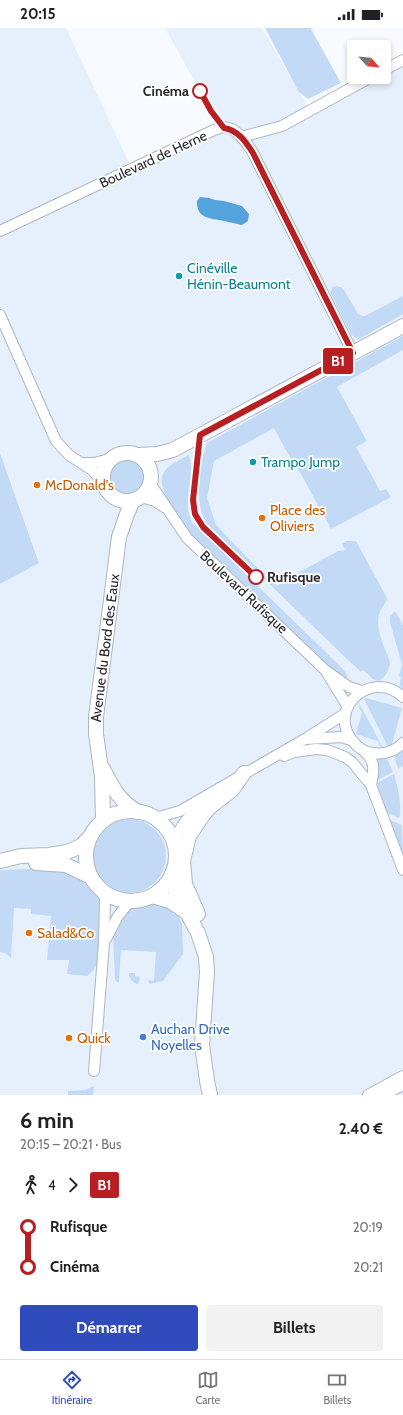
<!DOCTYPE html>
<html lang="fr">
<head>
<meta charset="utf-8">
<style>
  body { margin:0; font-family:Cabin,sans-serif; background:#f2f2f2; color:#202124; height:100vh; display:flex; flex-direction:column; font-size:15px; white-space:nowrap }
  * { box-sizing:border-box; margin:0 }
  p { font-size:13px; color:#757577 }
  .icon { flex:none; width:22px; height:22px; fill:none; stroke:currentColor; stroke-width:2; stroke-linecap:round; stroke-linejoin:round }
  .map { position:relative; height:1067px; overflow:hidden }
  .panel { display:flex; flex-direction:column; background:#fff; flex:1 }
  .panel>* { flex:none }
  .badge { padding:0 8px; border-radius:3px; font-size:14px; line-height:26px }
  .needle { width:26px; rotate:117deg }
  .buttons { position:absolute; left:347px; top:12px; display:grid; gap:8px }
  .buttons a { display:grid; place-items:center; width:44px; height:44px; border-radius:4px; background:#fff; box-shadow:0 2px 6px #0003; font-size:20px }
  .map>.badge { position:absolute; translate:-50% -50%; box-shadow:0 0 0 2px #fff }
  .legs { display:flex; align-items:center; gap:6px; height:44px; padding:0 20px; font-size:13px }
  .legs p { margin-inline-start:auto }
  .headline { display:flex; align-items:center; justify-content:space-between; height:68px; padding:0 20px }
  h1 { font-size:22px; font-weight:700; line-height:30px }
  .button { display:flex; gap:8px; margin-top:auto; padding:8px 20px }
  .button a { flex:1; height:46px; border-radius:4px; background:#304bbb; color:#fff; font-size:16px; font-weight:700; line-height:46px; text-align:center }
  .button a+a { background:#f2f2f2; color:#202124 }
  ul { padding:0 20px; list-style:none }
  li { display:flex; align-items:center; gap:14px; height:40px; font-size:15px }
  li i { display:grid; place-items:center; width:6px; height:100%; margin:0 5px; background:currentColor }
  li i::after { content:''; width:10px; height:10px; margin:-5px; border:3px solid; border-radius:50%; background:#fff }
  li p { margin-inline-start:auto }
  li:first-child i { background:linear-gradient(#0000 50%,currentColor 0) }
  li:last-child i { background:linear-gradient(currentColor 50%,#0000 0) }
  .status { display:flex; justify-content:space-between; align-items:center; height:28px; padding:0 20px; background:#fff; direction:ltr }
  .status svg { height:11px; fill:currentColor }
  .menu { display:flex; justify-content:space-around; align-items:center; height:56px; border-top:1px solid #e0e0e0; background:#fff; font-size:11px; color:#757577 }
  .menu a { display:grid; justify-items:center; gap:2px }
  .menu .on { color:#304bbb }
  .map>svg:first-child { display:block }
  .built { fill:#e6f0fd }
  .green { fill:#c3daf6 }
  .water { fill:#54a3dd }
  .lines { fill:none; stroke-linecap:round; stroke-linejoin:round }
  .street-casing { stroke:#afb6bf; stroke-width:12 }
  .secondary-casing { stroke:#afb6bf; stroke-width:16 }
  .street { stroke:#fff; stroke-width:10 }
  .secondary { stroke:#fff; stroke-width:14 }
  .line-1-casing { stroke:#fff; stroke-width:9 }
  .line-1 { stroke:#b71f22; stroke-width:6 }
  .stop-1-dot { fill:#fff; stroke:#b71f22; stroke-width:2 }
  .culture-dot { fill:#0f9aa8; stroke:#fff; stroke-width:1.5 }
  .food-dot { fill:#e8710a; stroke:#fff; stroke-width:1.5 }
  .shop-dot { fill:#3f7fe0; stroke:#fff; stroke-width:1.5 }
  .labels { text-anchor:middle; stroke-width:3.5; stroke-linejoin:round; paint-order:stroke }
  .stop-label { font-size:14px; font-weight:bold; fill:#282b2f; stroke:#fff; text-anchor:end }
  .street-label { font-size:14px; fill:#282b2f; stroke:#fff }
  .culture-label { font-size:14px; fill:#0d838f; stroke:#fff; text-anchor:start }
  .food-label { font-size:14px; fill:#c56008; stroke:#fff; text-anchor:start }
  .shop-label { font-size:14px; fill:#366cbe; stroke:#fff; text-anchor:start }
</style>
</head>
<body>
<div class="status"><b>20:15</b><svg viewBox="0 0 49 12"><path d="M0 12V9h3v3zM5 12V6h3v6zM10 12V3h3v9zM15 12V0h3v12zM26 1h20v11H26zM47 4h2v5h-2z"/></svg></div>
<div class="map">
<svg width="403" height="1067" viewBox="0 0 403 1067">
  <rect width="100%" height="100%" fill="#f7fafe"/>
  <polygon class="built" points="0,0 66,0 132,141 223,99 211,83 165,0 262,0 310,82 374,49 384,49 384,44 403,34 403,1067 0,1067 0,556 39,534 0,425"/>
  <g class="green">
    <polygon points="265,0 313,0 311,1 341,55 308,71 299,64"/>
    <polygon points="337,258 343,260 358,286 362,288 365,288 403,268 403,286 359,311 354,309 351,306 330,264 333,259"/>
    <path d="M 403,308 L 403,322 L 337,359 L 367,413 L 356,419 L 380,463 L 386,461 L 391,469 L 331,501 L 296,437 L 293,435 L 274,400 L 214,433 L 207,470 L 216,497 L 271,554 L 278,558 L 281,554 L 338,523 L 345,522 L 342,516 L 346,513 L 356,513 L 387,570 C 386,576 380,580 379,587 C 375,601 385,620 390,634 C 389,642 386,649 379,653 L 373,651 L 363,642 L 361,644 L 347,631 L 207,496 C 194,477 199,436 207,415 Z"/>
    <polygon points="0,425 39,535 0,556"/>
    <path d="M 189,427 C 196,449 181,473 192,494 L 342,640 L 348,648 L 344,651 L 330,642 L 192,509 L 173,481 L 164,470 L 166,468 C 153,444 171,436 189,427 Z"/>
    <circle cx="127" cy="449" r="18"/>
    <polygon points="395,583 403,597 403,662 400,657 401,649 399,648 402,637 390,594 390,589"/>
    <polygon points="366,670 402,680 392,717 388,719 364,671"/>
    <polygon points="360,677 383,720 381,720 378,713 356,706 362,684 359,680"/>
    <polygon points="403,723 403,738 398,741 394,728"/>
    <polygon points="387,730 393,744 376,753 378,731"/>
    <path d="M 394,746 C 397,756 403,782 399,790 L 387,785 L 377,755 Z"/>
    <circle cx="129" cy="828" r="37"/>
    <polygon points="390,792 402,797 403,827"/>
    <path d="M 29,841 C 43,841 58,840 72,844 C 84,848 96,860 100,872 C 104,885 98,921 97,937 L 92,944 L 87,948 L 67,946 L 69,932 L 47,932 L 51,888 L 31,886 L 31,881 L 14,880 L 11,930 L 7,926 L 0,924 L 0,842 Z"/>
    <polygon points="150,874 165,875 177,886 182,896 183,926 163,953 149,956 148,952 154,953 156,924 121,922 119,954 117,954 115,952 113,908 126,883 132,879"/>
    <polygon points="129,945 135,945 135,948 140,949 139,955 137,956 132,953 129,948"/>
    <polygon points="93,1058 94,1059 93,1067 68,1067 68,1063 86,1062"/>
  </g>
  <path class="water" d="M 200,169 L 209,170 L 215,172 L 224,173 L 242,178 L 249,186 L 248,193 L 242,197 C 236,196 230,194 224,193 C 211,190 196,191 197,173 Z"/>
  <g class="lines">
    <g class="street-casing">
      <g id="street">
        <polyline points="384,42 403,32"/>
        <polyline points="241,109 282,98 371,49"/>
        <path d="M 0,203 L 214,102 C 217,101 220,100 223,99 C 237,99 247,115 253,125 L 353,325"/>
        <polyline points="0,287 56,413 69,427 92,442 104,455"/>
        <polyline points="82,435 94,435 110,431"/>
        <polyline points="150,455 187,510 325,642 349,659 362,663"/>
        <polyline points="141,469 155,473 164,479"/>
        <polyline points="327,645 348,679"/>
        <path d="M 403,669 C 372,640 327,680 352,712 C 357,719 364,724 372,725 C 384,727 395,723 403,715"/>
        <polyline points="306,711 341,709 351,712"/>
        <path d="M 364,723 C 376,734 374,742 371,757"/>
        <polyline points="284,728 294,724 316,721 327,722 345,729 352,734 371,757 403,842"/>
        <polyline points="155,790 180,783 258,738 305,711 346,685"/>
        <path d="M 174,817 C 179,797 190,787 205,774"/>
        <polyline points="106,911 118,888 130,873"/>
        <polyline points="94,1043 104,915 105,870 101,862"/>
        <polyline points="368,1067 403,1048"/>
        <polyline points="383,1067 403,1057"/>
      </g>
    </g>
    <g class="secondary-casing">
      <g id="secondary">
        <circle cx="127" cy="449" r="24"/>
        <polyline points="138,427 157,426 173,422 403,298"/>
        <path d="M 103,741 C 113,760 119,773 138,784"/>
        <circle cx="131" cy="828" r="45"/>
        <path id="s1" d="M 103,793 L 102,749 L 96,706 L 96,689 L 119,509 L 127,486 L 133,472"/>
        <polyline points="0,833 21,828 49,827 67,824 81,818 90,809"/>
        <polyline points="36,835 66,837 91,849"/>
        <polyline points="172,846 175,862 198,905 206,929 207,944 202,1017 207,1053 210,1067"/>
        <polyline points="152,868 170,873 186,884"/>
        <polyline points="198,886 185,856 183,833 189,808 203,787 210,779 232,762 244,745"/>
      </g>
    </g>
    <use href="#street" class="street"/>
    <use href="#secondary" class="secondary"/>
  </g>
  <g class="lines">
    <g class="line-1-casing">
      <path id="line-1" d="M 200,63 L 211,83 L 224,100 C 238,102 246,114 253,125 L 353,325 L 200,407 L 193,472 L 195,486 L 203,499 L 256,549"/>
    </g>
    <use href="#line-1" class="line-1"/>
  </g>
  <g class="stop-1-dot">
    <circle cx="200" cy="63" r="7"/>
    <circle cx="256" cy="549" r="7"/>
  </g>
  <g class="culture-dot">
    <circle cx="179" cy="248" r="4"/>
    <circle cx="253" cy="434" r="4"/>
  </g>
  <g class="food-dot">
    <circle cx="37" cy="457" r="4"/>
    <circle cx="262" cy="490" r="4"/>
    <circle cx="29" cy="905" r="4"/>
    <circle cx="69" cy="1010" r="4"/>
  </g>
  <circle class="shop-dot" cx="143" cy="1009" r="4"/>
  <g class="labels">
    <g class="stop-label">
      <text x="189" y="68">Cinéma</text>
      <text x="267" y="554" text-anchor="start">Rufisque</text>
    </g>
    <g class="street-label">
      <text transform="translate(153 131) rotate(-25)" y="5">Boulevard de Herne</text>
      <text transform="translate(244 564) rotate(43)" y="5">Boulevard Rufisque</text>
      <text dy="5" stroke="none"><textPath href="#s1" startOffset="174">Avenue du Bord des Eaux</textPath></text>
    </g>
    <g class="culture-label">
      <text x="187" y="245">Cinéville<tspan x="187" dy="16">Hénin-Beaumont</tspan></text>
      <text x="261" y="439">Trampo Jump</text>
    </g>
    <g class="food-label">
      <text x="45" y="462">McDonald's</text>
      <text x="270" y="487">Place des<tspan x="270" dy="16">Oliviers</tspan></text>
      <text x="37" y="910">Salad&amp;Co</text>
      <text x="77" y="1015">Quick</text>
    </g>
    <g class="shop-label">
      <text x="151" y="1006">Auchan Drive<tspan x="151" dy="16">Noyelles</tspan></text>
    </g>
  </g>
</svg>
<div class="buttons">
<a><svg class="needle" viewBox="-14 -14 28 28"><path d="M0-13l5 13h-10z" fill="#e53935"/><path d="M0 13l5-13h-10z" fill="#757577"/></svg></a>
</div>
<b class="badge" style="left:338px;top:333px;background:#b71f22;color:#fff">B1</b>
</div>
<section class="panel">
<div class="headline"><div><h1>6 min</h1><p>20:15 – 20:21 · Bus</p></div><b>2.40 €</b></div>
<div class="legs"><svg class="icon" aria-label="walk" viewBox="0 0 24 24"><circle cx="13" cy="4" r="2"/><path d="M13 8l-2 6 4 7M11 14l-3 7M7 12l3-4h3l4 4"/></svg>4<svg class="icon" aria-label="forward" viewBox="0 0 24 24"><path d="M9 5l7 7-7 7"/></svg><b class="badge" style="background:#b71f22;color:#fff">B1</b></div>
<ul>
<li><i style="color:#b71f22"></i><b>Rufisque</b><p>20:19</p></li>
<li><i style="color:#b71f22"></i><b>Cinéma</b><p>20:21</p></li>
</ul>
<div class="button"><a>Démarrer</a><a>Billets</a></div>
</section>
<nav class="menu">
<a class="on"><svg class="icon" aria-label="directions" viewBox="0 0 24 24"><path d="M12 3l9 9-9 9-9-9zM9 14v-3h6M13 9l2 2-2 2"/></svg>Itinéraire</a>
<a><svg class="icon" aria-label="map" viewBox="0 0 24 24"><path d="M3 6l6-2 6 2 6-2v14l-6 2-6-2-6 2zM9 4v14M15 6v14"/></svg>Carte</a>
<a><svg class="icon" aria-label="tickets" viewBox="0 0 24 24"><path d="M3 7h18v10H3zM15 7v10"/></svg>Billets</a>
</nav>
</body>
</html>
